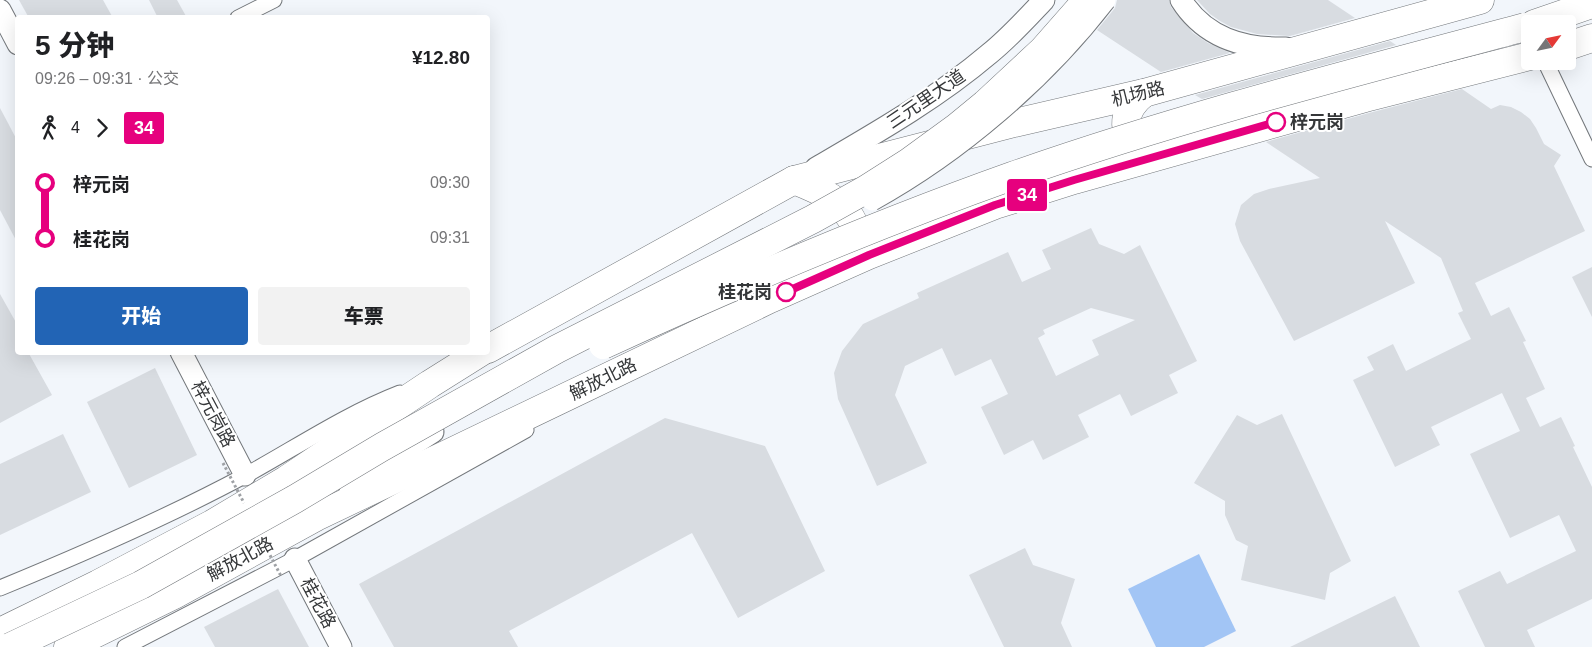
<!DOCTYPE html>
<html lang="zh">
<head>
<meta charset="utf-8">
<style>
  body { margin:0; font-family:Arial,"Noto Sans SC",sans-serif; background:#f2f2f2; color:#202124; height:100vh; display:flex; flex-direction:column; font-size:19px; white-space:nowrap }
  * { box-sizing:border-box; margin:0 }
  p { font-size:16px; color:#757577 }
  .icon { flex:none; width:28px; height:28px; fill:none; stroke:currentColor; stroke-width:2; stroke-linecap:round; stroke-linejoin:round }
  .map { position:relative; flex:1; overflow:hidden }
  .drawer { position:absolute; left:15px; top:15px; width:475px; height:340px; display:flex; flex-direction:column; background:#fff; border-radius:5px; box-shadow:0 5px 20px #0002 }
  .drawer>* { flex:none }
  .badge { padding:0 10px; border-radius:4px; font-size:18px; line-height:32px }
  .needle { width:32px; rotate:57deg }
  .controls { position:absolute; left:1521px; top:15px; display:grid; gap:10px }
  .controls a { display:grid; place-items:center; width:55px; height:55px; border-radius:5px; background:#fff; box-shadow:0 5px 20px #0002; font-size:25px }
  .map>.badge { position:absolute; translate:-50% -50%; box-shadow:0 0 0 2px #fff }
  .legs { display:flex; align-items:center; gap:8px; height:55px; padding:0 20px; font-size:16px }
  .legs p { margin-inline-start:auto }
  .head { display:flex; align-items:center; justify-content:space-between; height:85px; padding:0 20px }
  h1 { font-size:28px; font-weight:800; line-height:38px }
  .action { display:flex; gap:10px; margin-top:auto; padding:10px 20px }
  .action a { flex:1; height:58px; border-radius:5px; background:#2264b5; color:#fff; font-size:20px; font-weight:800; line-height:58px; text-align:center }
  .action a+a { background:#f2f2f2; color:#202124 }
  ul { padding:0 20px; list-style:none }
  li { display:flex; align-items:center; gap:18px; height:55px; font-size:19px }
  li i { display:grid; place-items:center; width:8px; height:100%; margin:0 6px; background:currentColor }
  li i::after { content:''; width:12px; height:12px; margin:-6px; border:4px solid; border-radius:50%; background:#fff }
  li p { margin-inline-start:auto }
  li:first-child i { background:linear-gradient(#0000 50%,currentColor 0) }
  li:last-child i { background:linear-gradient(currentColor 50%,#0000 0) }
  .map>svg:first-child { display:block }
  .green { fill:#a2c5f5 }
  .building { fill:#d8dce1; fill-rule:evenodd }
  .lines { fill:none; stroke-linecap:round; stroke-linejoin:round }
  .street-casing { stroke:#74787c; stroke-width:17 }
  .secondary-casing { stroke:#74787c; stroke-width:23 }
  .highway-casing { stroke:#74787c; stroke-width:29 }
  .street { stroke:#fff; stroke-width:15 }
  .secondary { stroke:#fff; stroke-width:21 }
  .highway { stroke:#fff; stroke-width:28 }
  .secondary-bridge-casing { stroke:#74787c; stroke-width:23; stroke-linecap:butt }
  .highway-bridge-casing { stroke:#74787c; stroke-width:29; stroke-linecap:butt }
  .path-bridge { stroke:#9ea1a5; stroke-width:3; stroke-dasharray:2.5 2.5; stroke-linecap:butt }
  .secondary-bridge { stroke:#fff; stroke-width:21 }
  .highway-bridge { stroke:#fff; stroke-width:28 }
  .line-1-casing { stroke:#fff; stroke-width:11 }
  .line-1 { stroke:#e6007e; stroke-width:8 }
  .stop-1-dot { fill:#fff; stroke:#e6007e; stroke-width:2.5 }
  .labels { text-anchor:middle; stroke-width:4; stroke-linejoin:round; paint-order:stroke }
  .street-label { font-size:18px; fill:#353739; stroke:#fff }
  .stop-label { font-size:18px; font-weight:bold; fill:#353739; stroke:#fff; text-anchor:start }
</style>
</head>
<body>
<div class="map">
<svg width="1592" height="647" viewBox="0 0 1592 647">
  <rect width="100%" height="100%" fill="#f2f6fb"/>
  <polygon class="green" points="1199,554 1236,631 1204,647 1156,647 1128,589"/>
  <g class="building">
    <polygon points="19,0 103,0 113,18 29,18"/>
    <polygon points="149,0 177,0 187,18 158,18"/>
    <polygon points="1117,0 1169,0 1171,7 1193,33 1208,43 1230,53 1161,72 1097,30 1115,8"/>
    <polygon points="1197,0 1328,0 1355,18 1290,36 1257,34 1231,27 1220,21 1210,14"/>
    <polygon points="1390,41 1396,45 1202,99 1195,95"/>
    <polygon points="1462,89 1491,109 1500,105 1511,107 1521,112 1530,119 1536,128 1544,144 1561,155 1554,166 1585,231 1475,283 1491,316 1509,307 1526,341 1523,342 1545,389 1526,398 1540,427 1561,417 1575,446 1573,447 1592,487 1592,599 1527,630 1535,647 1485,647 1458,591 1500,571 1507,584 1576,551 1559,515 1510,538 1470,454 1520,431 1502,393 1431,427 1440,445 1395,467 1353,380 1374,370 1367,357 1393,344 1406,371 1471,339 1458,313 1463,311 1441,258 1385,221 1415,283 1294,341 1240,241 1235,224 1241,205 1254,194 1269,189 1320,178 1266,142 1369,113"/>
    <polygon points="0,108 18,142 18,244 0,210"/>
    <path d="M 1091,228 L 1099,244 L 1124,254 L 1140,245 L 1197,361 L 1169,375 L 1178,393 L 1131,416 L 1120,394 L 1078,415 L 1089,437 L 1043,460 L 1033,440 L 1004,455 L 981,407 L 1008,394 L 991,359 L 955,376 L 942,348 L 905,366 L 895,395 L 927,463 L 877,486 L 838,399 L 834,373 L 842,351 L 863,324 L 919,298 L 917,293 L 1008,252 L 1022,282 L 1051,269 L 1042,250 ZM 1091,308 L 1135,320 L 1092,340 L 1099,355 L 1056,376 L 1038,338 L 1045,334 L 1043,330 Z"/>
    <polygon points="1592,267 1592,317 1572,277"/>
    <polygon points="0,294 18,326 18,352 28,352 52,395 0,423"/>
    <polygon points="155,368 197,455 129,488 87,402"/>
    <polygon points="1282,414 1351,561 1330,573 1325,600 1241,580 1248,546 1236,540 1225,515 1225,501 1194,483 1237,415 1257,425"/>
    <polygon points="665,418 765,446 825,571 738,618 692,533 509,631 518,647 394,647 359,584"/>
    <polygon points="63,434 91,492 0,535 0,464"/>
    <polygon points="1025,548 1033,565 1075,579 1061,623 1072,647 1004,647 969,575"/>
    <polygon points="278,589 309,647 215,647 204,627"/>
    <polygon points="1395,596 1420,647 1290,647"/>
  </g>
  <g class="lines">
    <g class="street-casing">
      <g id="street">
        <polyline points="238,18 274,0"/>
        <polyline points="1545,61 1592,159"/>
        <path d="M 0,588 C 83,554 166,518 246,475 C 297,447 346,414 400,393"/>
        <polyline points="125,647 295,559 526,430"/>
      </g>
    </g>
    <g class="secondary-casing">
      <g id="secondary">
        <path d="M 1181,0 C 1205,38 1243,49 1286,48"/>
        <polyline points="0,10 18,44"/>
        <path d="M 816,168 C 876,133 936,99 989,54 C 1009,38 1026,19 1044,0"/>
        <polyline points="181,352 245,475"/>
        <polyline points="350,492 411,446 433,432"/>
        <polyline points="295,559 341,647"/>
      </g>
    </g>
    <g class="highway-casing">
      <g id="highway">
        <polyline points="1534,24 1592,4"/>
        <polyline points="1568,46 1592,38"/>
        <path d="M 1144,93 C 1120,112 1119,138 1148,152"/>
        <path d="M 794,180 C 819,190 845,200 855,227 C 859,237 860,247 855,257"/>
        <polyline points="488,349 794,180 1014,123 1144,93 1480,0"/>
        <polyline points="0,632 98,584 212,524 286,480 430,384 481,352"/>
        <polyline points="68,647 174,595 316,517 770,299 869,255 995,205 1074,180 1365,98 1530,56"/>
      </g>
    </g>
    <use href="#street" class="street"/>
    <use href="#secondary" class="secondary"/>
    <use href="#highway" class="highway"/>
    <g class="secondary-bridge-casing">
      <path id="secondary-bridge" d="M 872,200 C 959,152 1044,79 1105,0"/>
    </g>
    <g class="highway-bridge-casing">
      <g id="highway-bridge">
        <path d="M 603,345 C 736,284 874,225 1012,176 C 1180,117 1353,73 1525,27"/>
        <polyline points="10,647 141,585 295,499 382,447 557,349 813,219 865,190 909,162 957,127 985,104 1043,50 1087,0"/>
      </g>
    </g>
    <g class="path-bridge">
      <polyline points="223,463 244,503"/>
      <polyline points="263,542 281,576"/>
    </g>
    <use href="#secondary-bridge" class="secondary-bridge"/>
    <use href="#highway-bridge" class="highway-bridge"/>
  </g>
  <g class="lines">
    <g class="line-1-casing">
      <polyline id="line-1" points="786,292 869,255 995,205 1074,180 1276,122"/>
    </g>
    <use href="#line-1" class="line-1"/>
  </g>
  <g class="stop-1-dot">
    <circle cx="1276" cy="122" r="9"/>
    <circle cx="786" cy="292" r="9"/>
  </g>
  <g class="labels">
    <g class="street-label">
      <text transform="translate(1138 94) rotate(-14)" y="6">机场路</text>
      <text transform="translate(926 99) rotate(-34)" y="6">三元里大道</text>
      <text transform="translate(603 379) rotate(-26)" y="6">解放北路</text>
      <text transform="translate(213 414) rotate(62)" y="6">梓元岗路</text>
      <text transform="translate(240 559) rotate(-28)" y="6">解放北路</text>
      <text transform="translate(318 603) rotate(62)" y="6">桂花路</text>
    </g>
    <g class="stop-label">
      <text x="1290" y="128">梓元岗</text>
      <text x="772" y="298" text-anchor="end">桂花岗</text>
    </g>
  </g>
</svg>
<div class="controls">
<a><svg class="needle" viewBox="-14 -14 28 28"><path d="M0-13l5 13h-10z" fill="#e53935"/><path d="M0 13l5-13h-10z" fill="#757577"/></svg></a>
</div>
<b class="badge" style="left:1027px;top:195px;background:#e6007e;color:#fff">34</b>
<section class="drawer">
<div class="head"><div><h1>5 分钟</h1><p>09:26 – 09:31 · 公交</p></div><b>¥12.80</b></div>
<div class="legs"><svg class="icon" aria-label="walk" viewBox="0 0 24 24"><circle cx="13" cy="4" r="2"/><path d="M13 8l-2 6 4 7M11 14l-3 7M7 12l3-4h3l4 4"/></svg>4<svg class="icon" aria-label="forward" viewBox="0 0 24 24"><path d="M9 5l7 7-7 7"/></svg><b class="badge" style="background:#e6007e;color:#fff">34</b></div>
<ul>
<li><i style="color:#e6007e"></i><b>梓元岗</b><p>09:30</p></li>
<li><i style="color:#e6007e"></i><b>桂花岗</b><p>09:31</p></li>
</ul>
<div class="action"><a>开始</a><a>车票</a></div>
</section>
</div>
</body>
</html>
